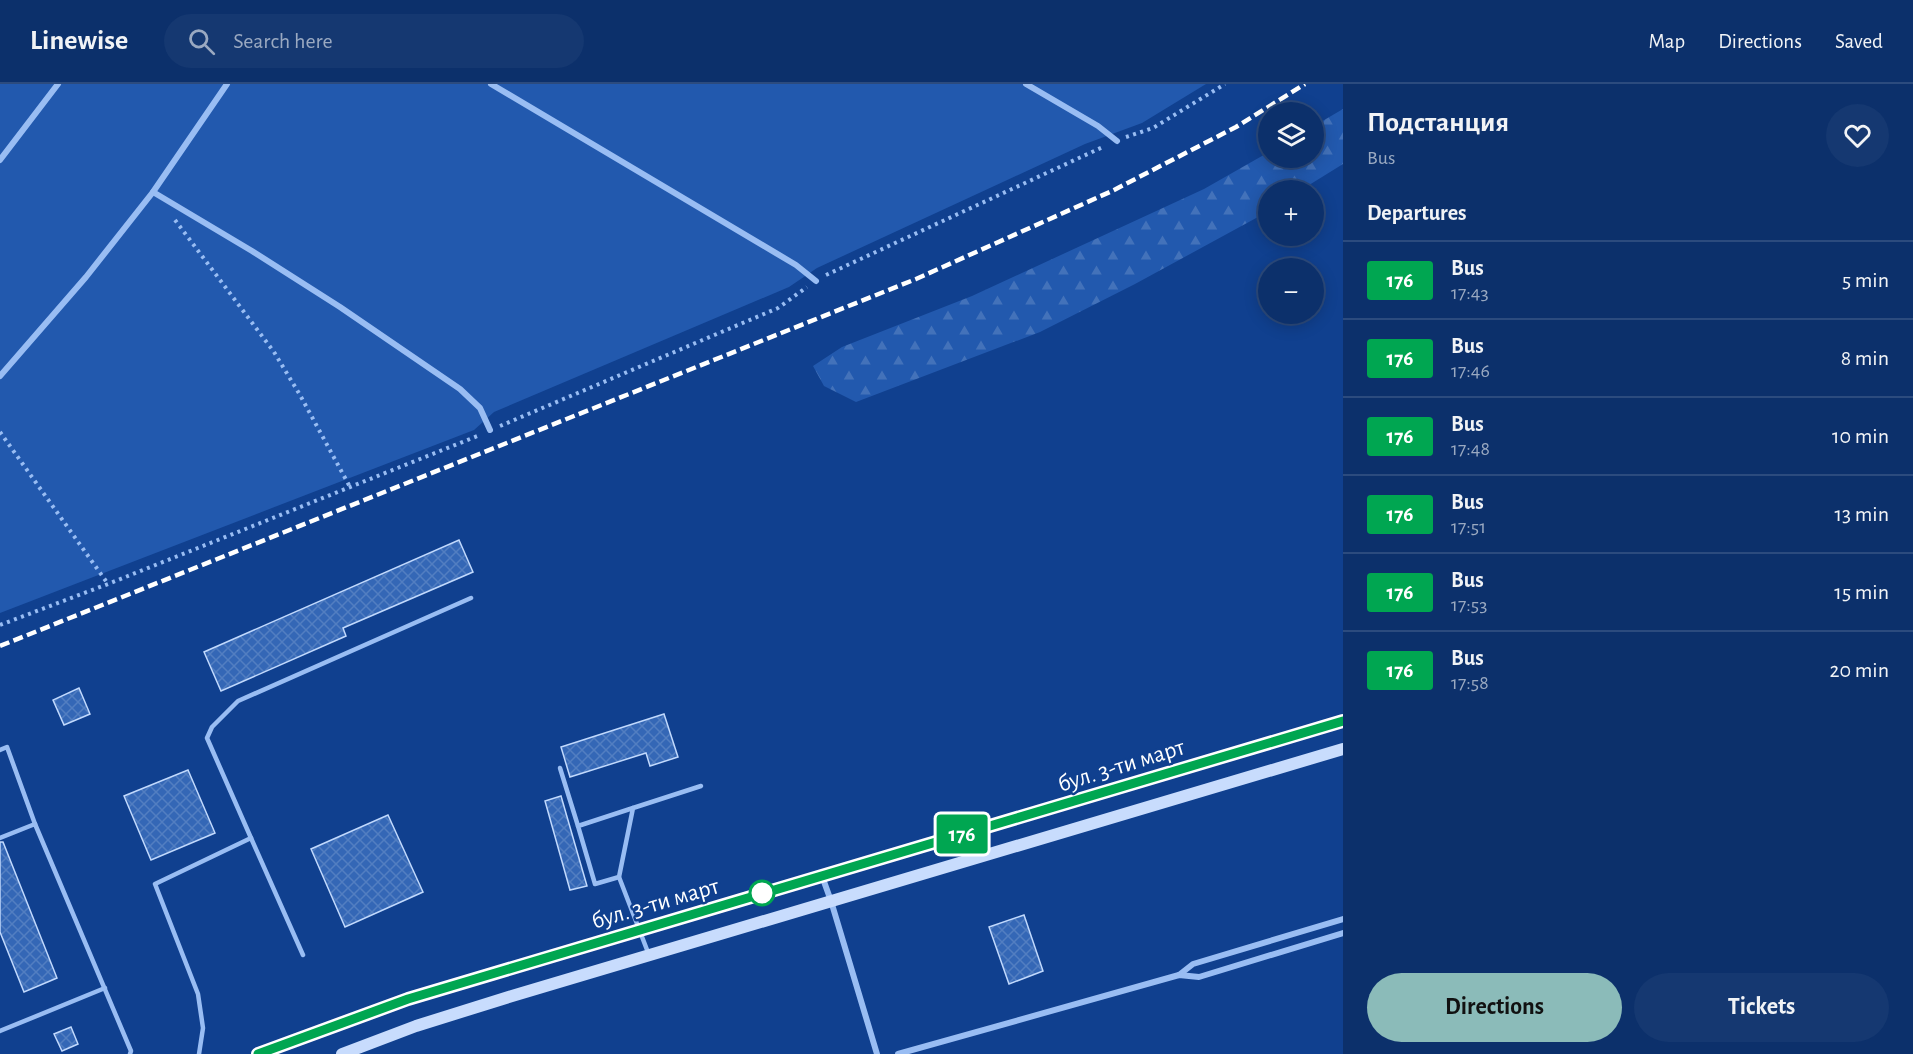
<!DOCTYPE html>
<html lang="en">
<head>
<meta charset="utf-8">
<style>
  body { margin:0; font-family:"Alegreya Sans",sans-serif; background:#153871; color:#f1f3f6; height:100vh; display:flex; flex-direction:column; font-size:22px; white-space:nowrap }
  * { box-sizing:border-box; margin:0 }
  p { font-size:20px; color:#9aa9c1 }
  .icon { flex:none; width:33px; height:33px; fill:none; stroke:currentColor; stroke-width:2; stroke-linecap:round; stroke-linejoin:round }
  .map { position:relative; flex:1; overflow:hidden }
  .details { display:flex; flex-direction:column; background:#0c306b; width:570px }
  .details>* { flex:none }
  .badge { padding:0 12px; border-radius:4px; font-size:21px; line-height:39px }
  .controls { position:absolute; left:1258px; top:18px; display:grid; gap:12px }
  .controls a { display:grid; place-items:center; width:66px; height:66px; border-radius:50%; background:#0c306b; box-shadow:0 3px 15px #0003,0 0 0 2px #2c4b7e; font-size:30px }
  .map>.badge { position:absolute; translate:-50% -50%; box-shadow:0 0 0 3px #fff }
  h2 { padding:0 24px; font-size:22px; line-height:54px }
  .round { display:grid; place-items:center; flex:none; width:63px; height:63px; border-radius:32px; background:#153871 }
  .overview { display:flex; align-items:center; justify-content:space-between; height:102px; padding:0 24px }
  h1 { font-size:28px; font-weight:700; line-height:45px }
  .button { display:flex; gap:12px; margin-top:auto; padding:12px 24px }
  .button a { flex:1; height:69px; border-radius:36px; background:#8bbbb9; color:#111; font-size:24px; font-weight:700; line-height:69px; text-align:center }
  .button a+a { background:#153871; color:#f1f3f6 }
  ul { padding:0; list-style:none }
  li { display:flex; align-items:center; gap:18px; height:78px; padding:0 24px; border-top:2px solid #2c4b7e }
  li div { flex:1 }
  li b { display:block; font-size:22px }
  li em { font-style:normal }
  li .badge { min-width:66px; font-weight:700; text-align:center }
  header { display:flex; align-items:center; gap:36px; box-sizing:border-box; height:84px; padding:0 30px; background:#0c306b; border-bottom:2px solid #2c4b7e }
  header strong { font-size:28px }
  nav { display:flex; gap:33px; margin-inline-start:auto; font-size:21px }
  .search { width:420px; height:54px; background:#153871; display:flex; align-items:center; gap:15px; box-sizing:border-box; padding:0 21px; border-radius:33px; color:#9aa9c1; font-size:22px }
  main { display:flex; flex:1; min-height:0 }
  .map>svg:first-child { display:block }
  .green { fill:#2259ae }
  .forest { fill:url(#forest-firs) }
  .building { fill:url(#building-cross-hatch); stroke:#c1d9fd; stroke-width:1.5 }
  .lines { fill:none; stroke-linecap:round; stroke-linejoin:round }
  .path { stroke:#99bdf3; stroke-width:4; stroke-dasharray:3 4.5; stroke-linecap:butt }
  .lane { stroke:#99bdf3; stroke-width:4.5 }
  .street { stroke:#99bdf3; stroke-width:6 }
  .secondary { stroke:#c8dcfd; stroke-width:12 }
  .rail { stroke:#fff; stroke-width:4.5; stroke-dasharray:10 4.5; stroke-linecap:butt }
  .line-casing { stroke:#fff; stroke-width:14 }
  .line { stroke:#00a651; stroke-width:9 }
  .stop-dot { fill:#fff; stroke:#00a651; stroke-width:3 }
  .labels { text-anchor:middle; stroke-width:5; stroke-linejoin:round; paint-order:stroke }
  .street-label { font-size:24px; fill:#fff; stroke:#10408f }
</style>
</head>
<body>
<header>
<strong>Linewise</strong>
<div class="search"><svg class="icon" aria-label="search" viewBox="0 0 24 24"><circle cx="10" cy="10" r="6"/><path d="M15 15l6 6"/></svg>Search here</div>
<nav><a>Map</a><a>Directions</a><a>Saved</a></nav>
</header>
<main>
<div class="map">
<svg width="1343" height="970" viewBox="0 0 1343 970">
  <defs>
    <pattern id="forest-firs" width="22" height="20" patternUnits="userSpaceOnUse" patternTransform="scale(1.5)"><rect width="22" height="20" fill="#2259ae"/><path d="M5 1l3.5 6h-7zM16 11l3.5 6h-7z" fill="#4372ba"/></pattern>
    <pattern id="building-cross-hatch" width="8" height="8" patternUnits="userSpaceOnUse" patternTransform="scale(1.5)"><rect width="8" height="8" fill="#3467b6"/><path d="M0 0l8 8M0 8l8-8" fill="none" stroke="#527ec1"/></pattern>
  </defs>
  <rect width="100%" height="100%" fill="#10408f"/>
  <polygon class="green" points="0,0 1206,0 1142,39 1085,60 817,184 789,203 494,328 474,346 0,529"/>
  <polygon class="forest" points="1343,25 1343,80 1301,106 1269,106 1269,127 1135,200 1040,248 856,318 824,302 813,282 842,263 972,212 1204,105 1269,68 1269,74 1314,74 1314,42"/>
  <g class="building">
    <polygon points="459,456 473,488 343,544 346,552 221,607 204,568"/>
    <polygon points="79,604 90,630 64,641 53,616"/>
    <polygon points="664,630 678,673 650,682 646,669 570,693 561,663"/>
    <polygon points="188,686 215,749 151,776 124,712"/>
    <polygon points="561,712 587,802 570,806 545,717"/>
    <polygon points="388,731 423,808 345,843 311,765"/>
    <polygon points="0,758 3,758 57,894 24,908 0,848"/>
    <polygon points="1024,831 1043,887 1009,900 989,843"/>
    <polygon points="71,943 78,960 62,967 54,950"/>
  </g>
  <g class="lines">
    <g class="path">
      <polyline points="1126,53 1153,44 1225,0"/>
      <polyline points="175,136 274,268 300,311 350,403"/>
      <polyline points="826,191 1105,62"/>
      <polyline points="500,342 778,224 807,203"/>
      <polyline points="0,348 108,500"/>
      <polyline points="0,541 108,500 480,351"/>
    </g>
    <g class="lane">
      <polyline points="0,666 7,663 35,740"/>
      <polyline points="560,684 578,742"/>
      <polyline points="0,754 35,740 131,967 130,970"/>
      <polyline points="251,754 303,871"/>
      <polyline points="619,793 595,800 578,742 633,724"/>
      <polyline points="649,871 619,793 633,724 701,702"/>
      <polyline points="0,947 105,904"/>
      <polyline points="199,970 203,944 198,910 155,800 251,754 207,654 212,643 238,617 471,514"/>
    </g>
    <g class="street">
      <polyline points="491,0 796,181 816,197"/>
      <polyline points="1026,0 1098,42 1117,57"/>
      <polyline points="0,76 58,0"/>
      <polyline points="153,108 252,167 340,223 460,305 480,324 490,346"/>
      <polyline points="0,292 86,193 153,108 227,0"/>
      <polyline points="822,792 831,817 877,970"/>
      <polyline points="1179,891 1193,880 1343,835"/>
      <polyline points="898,970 1179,891 1199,893 1343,849"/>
    </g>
    <g class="secondary">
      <polyline points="258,970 408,915 1343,637"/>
      <polyline points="342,970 416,942 512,912 1343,665"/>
    </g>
    <polyline class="rail" points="0,562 916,195 1112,107 1236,43 1305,0"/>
  </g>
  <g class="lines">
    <g class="line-casing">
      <polyline id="line" points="258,970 408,915 1343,637"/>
    </g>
    <use href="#line" class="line"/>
  </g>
  <circle class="stop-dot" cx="762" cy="809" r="12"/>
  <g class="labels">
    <g class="street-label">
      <text transform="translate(1121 681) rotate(-17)" y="8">бул. 3-ти март</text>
      <text transform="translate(655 819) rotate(-16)" y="8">бул. 3-ти март</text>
    </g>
  </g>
</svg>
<div class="controls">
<a><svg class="icon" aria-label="layers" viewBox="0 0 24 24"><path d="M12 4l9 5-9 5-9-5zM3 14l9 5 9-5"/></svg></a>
<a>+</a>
<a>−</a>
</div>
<b class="badge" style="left:962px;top:750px;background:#00a651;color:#fff">176</b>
</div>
<section class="details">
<div class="overview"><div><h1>Подстанция</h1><p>Bus</p></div><a class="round"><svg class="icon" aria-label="heart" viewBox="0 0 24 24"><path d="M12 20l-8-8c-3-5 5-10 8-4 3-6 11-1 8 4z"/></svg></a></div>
<h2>Departures</h2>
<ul>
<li><span class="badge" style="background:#00a651;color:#fff">176</span><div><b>Bus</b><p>17:43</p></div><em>5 min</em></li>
<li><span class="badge" style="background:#00a651;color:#fff">176</span><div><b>Bus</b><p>17:46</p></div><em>8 min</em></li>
<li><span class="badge" style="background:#00a651;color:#fff">176</span><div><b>Bus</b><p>17:48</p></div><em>10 min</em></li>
<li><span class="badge" style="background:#00a651;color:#fff">176</span><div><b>Bus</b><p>17:51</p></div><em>13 min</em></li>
<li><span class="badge" style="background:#00a651;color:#fff">176</span><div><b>Bus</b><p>17:53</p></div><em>15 min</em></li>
<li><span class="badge" style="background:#00a651;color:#fff">176</span><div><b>Bus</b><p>17:58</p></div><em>20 min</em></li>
</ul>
<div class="button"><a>Directions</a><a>Tickets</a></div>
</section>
</main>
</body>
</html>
